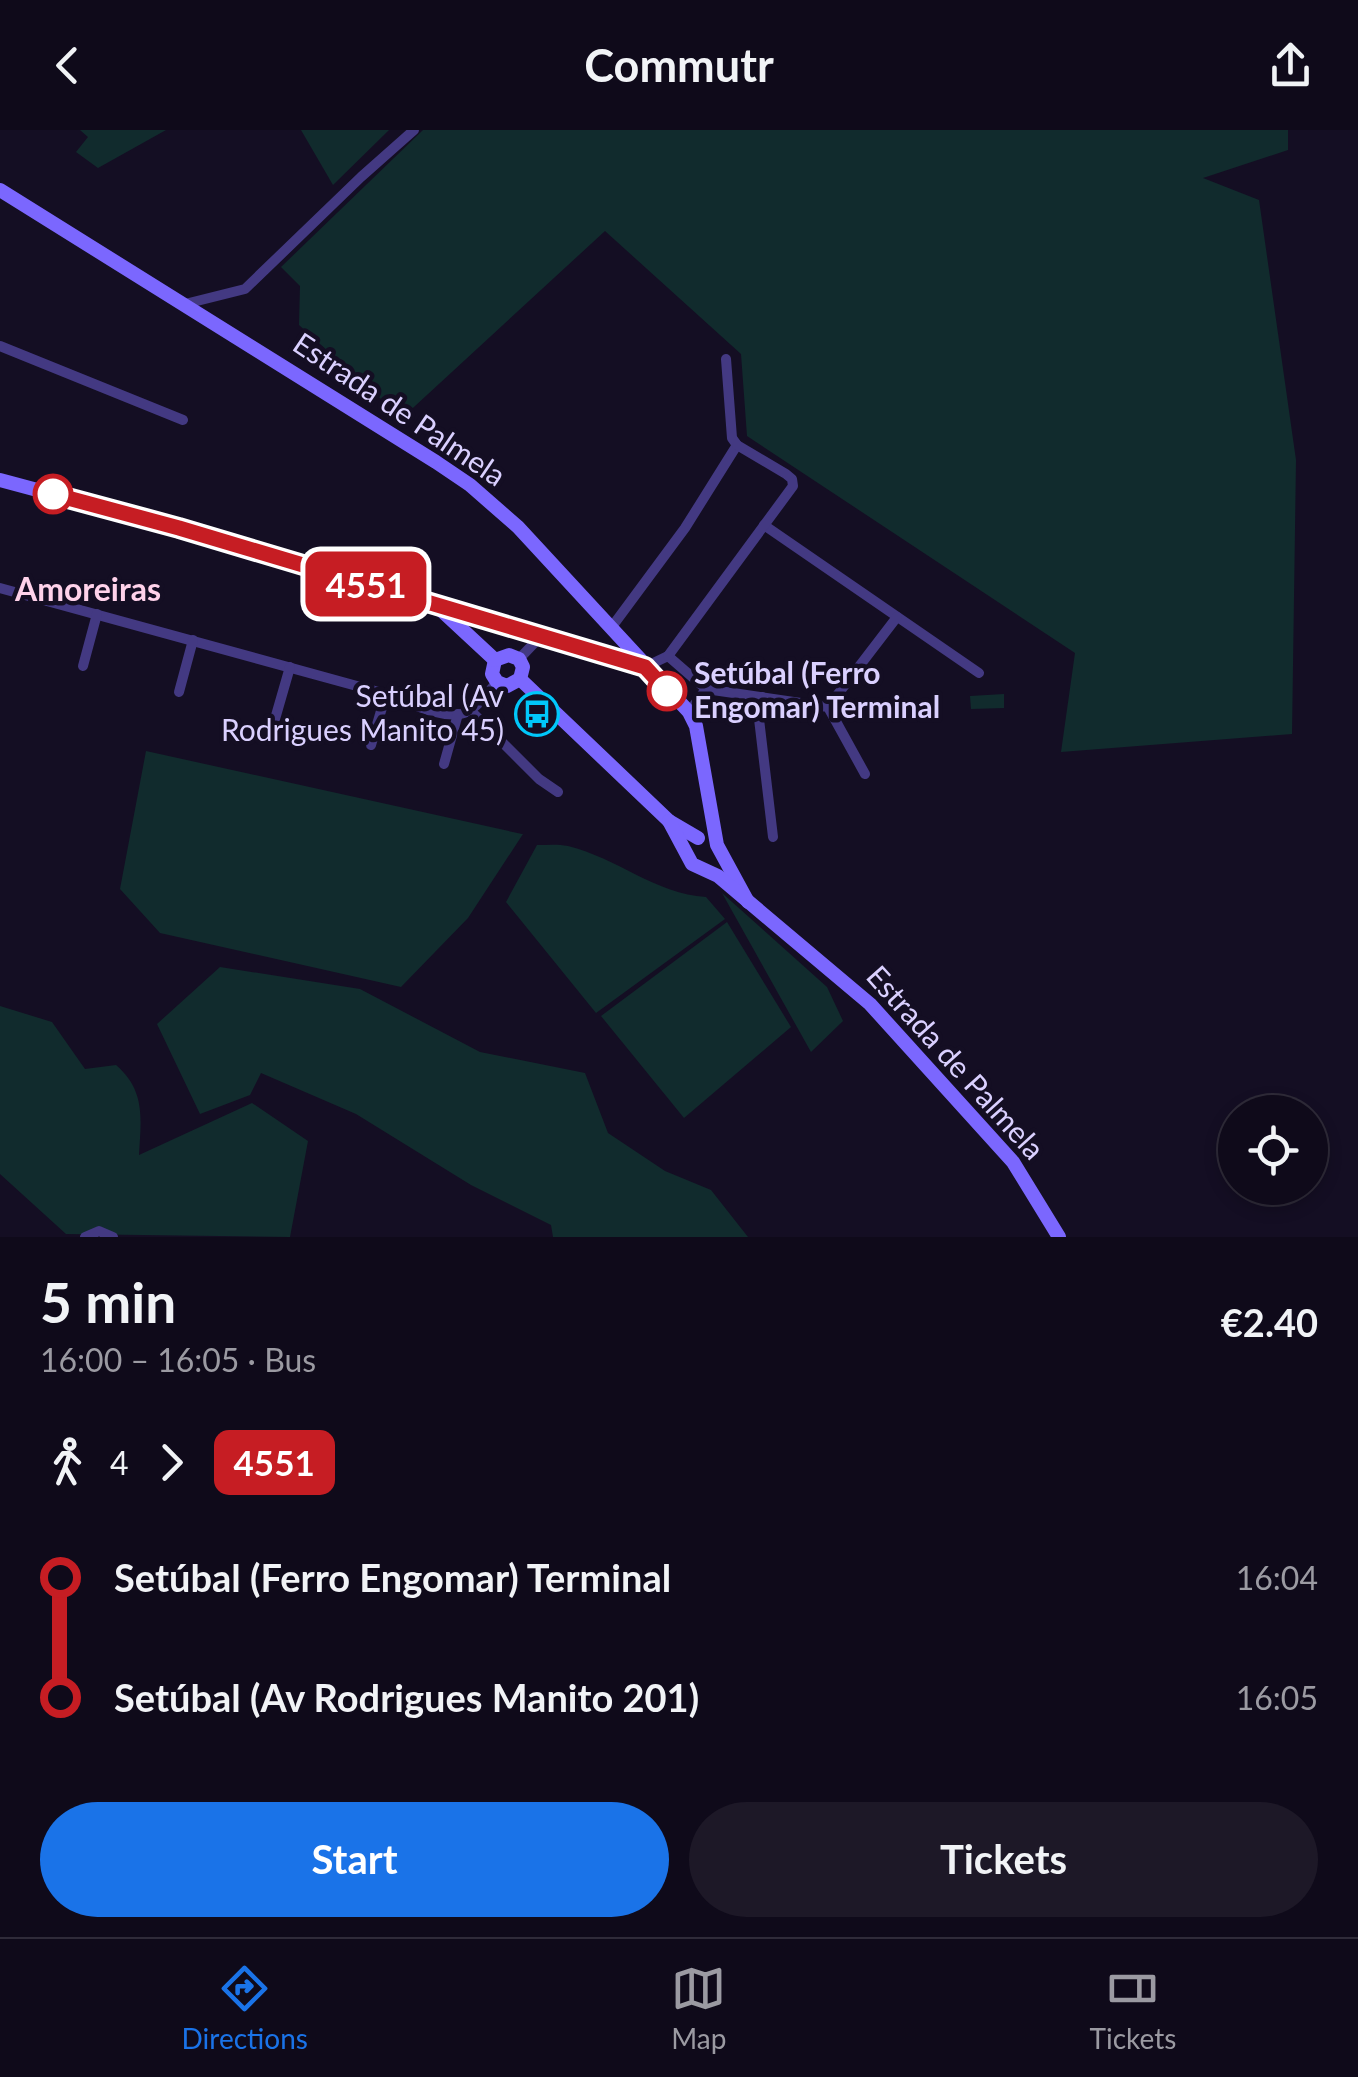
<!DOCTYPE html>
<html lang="en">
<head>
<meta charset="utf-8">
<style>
  body { margin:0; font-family:Lato,sans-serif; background:#1d1827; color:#f1f3f6; height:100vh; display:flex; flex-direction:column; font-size:38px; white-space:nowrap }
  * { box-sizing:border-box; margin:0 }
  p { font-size:32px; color:#9b9aa2 }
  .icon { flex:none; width:55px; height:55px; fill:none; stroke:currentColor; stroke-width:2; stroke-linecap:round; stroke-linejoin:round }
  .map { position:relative; height:1107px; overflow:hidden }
  .panel { display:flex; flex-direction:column; background:#0f0a1a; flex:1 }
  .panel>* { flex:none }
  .badge { padding:0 20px; border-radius:15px; font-size:35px; line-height:65px }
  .controls { position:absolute; left:1218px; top:965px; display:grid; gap:20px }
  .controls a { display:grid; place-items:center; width:110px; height:110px; border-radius:50%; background:#0f0a1a; box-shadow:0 5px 15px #0003,0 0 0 2px #2f2b39; font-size:50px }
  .map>.badge { position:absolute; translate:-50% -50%; box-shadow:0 0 0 5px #fff }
  .legs { display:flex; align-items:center; gap:15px; height:110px; padding:0 40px; font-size:32px }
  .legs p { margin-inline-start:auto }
  .summary { display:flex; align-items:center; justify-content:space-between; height:170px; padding:0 40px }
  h1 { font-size:55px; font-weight:700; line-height:75px }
  .button { display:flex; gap:20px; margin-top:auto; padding:20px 40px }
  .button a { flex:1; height:115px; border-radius:60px; background:#1a73e8; color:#fff; font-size:40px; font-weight:700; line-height:115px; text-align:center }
  .button a+a { background:#1d1827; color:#f1f3f6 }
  ul { padding:0 40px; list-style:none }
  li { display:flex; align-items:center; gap:35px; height:120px; font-size:38px }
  li i { display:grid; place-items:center; width:15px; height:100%; margin:0 12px; background:currentColor }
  li i::after { content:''; width:25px; height:25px; margin:-12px; border:8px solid; border-radius:50%; background:#0f0a1a }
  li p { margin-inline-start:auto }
  li:first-child i { background:linear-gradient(#0000 50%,currentColor 0) }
  li:last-child i { background:linear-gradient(currentColor 50%,#0000 0) }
  header { display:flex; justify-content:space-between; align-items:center; height:130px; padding:0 40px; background:#0f0a1a; font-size:45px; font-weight:700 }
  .menu { display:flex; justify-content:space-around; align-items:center; height:140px; border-top:2px solid #2f2b39; background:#0f0a1a; font-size:28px; color:#9b9aa2 }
  .menu a { display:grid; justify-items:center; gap:5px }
  .menu .active { color:#1a73e8 }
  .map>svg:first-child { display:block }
  .green { fill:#112b2d }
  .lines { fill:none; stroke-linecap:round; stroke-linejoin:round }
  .street { stroke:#433982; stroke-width:10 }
  .secondary { stroke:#7b67fe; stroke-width:14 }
  .line-1-casing { stroke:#fff; stroke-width:22 }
  .line-1 { stroke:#c61d23; stroke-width:15 }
  .stop-1-dot { fill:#fff; stroke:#c61d23; stroke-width:5 }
  .labels { text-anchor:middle; stroke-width:9; stroke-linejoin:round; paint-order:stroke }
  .street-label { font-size:30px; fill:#dad0ff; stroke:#140e23 }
  .stop-label { font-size:30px; font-weight:bold; fill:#dad0ff; stroke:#140e23; text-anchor:start }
  .poi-label { font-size:30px; fill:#dad0ff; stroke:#140e23; text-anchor:end }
  .neighbourhood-label { font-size:32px; font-weight:bold; fill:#ffd2ea; stroke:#140e23 }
</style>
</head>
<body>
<header><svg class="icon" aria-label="back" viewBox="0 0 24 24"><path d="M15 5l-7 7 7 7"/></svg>Commutr<svg class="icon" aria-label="share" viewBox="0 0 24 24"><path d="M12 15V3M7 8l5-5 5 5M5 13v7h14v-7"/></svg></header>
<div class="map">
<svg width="1358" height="1107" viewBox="0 0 1358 1107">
  <rect width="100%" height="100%" fill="#140e23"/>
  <g class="green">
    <polygon points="80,0 166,0 98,38 76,22 88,7"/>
    <polygon points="301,0 389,0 333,55"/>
    <polygon points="423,0 1288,0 1288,20 1203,48 1259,70 1296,330 1292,604 1061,622 1075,523 747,306 741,224 605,101 402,288 299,195 300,156 281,137"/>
    <polygon points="1004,564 1004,578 971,579 970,566"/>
    <polygon points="146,621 522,704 523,704 468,788 401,857 160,803 120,759"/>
    <path d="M 537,715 C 547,715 558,714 568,716 C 617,728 656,764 706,767 L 725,789 L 596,883 L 506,772 Z"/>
    <polygon points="722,763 827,857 843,891 811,922"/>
    <polygon points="727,792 791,897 684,988 601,886"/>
    <polygon points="220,837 360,859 480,922 585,943 608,1003 665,1041 711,1060 748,1107 553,1107 551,1095 471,1055 356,984 261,943 250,965 200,984 157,894"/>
    <path d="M 0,876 L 52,892 L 85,939 L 116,935 C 146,961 141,989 139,1025 L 252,973 L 308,1011 L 290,1107 L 66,1104 L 0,1044 Z"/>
  </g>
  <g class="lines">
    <g class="street">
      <polyline points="185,174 245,159 361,47 414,0"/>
      <polyline points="0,216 183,290"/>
      <polyline points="764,395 979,543"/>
      <path d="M 0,458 L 386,564 C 407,571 445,592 467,582 C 479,576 488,562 497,552"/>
      <polyline points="439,478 453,478 633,535 645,537 668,526 706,559 689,582"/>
      <polyline points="611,498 685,398 737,315"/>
      <polyline points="668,526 793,356 792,349 786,344 737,315 732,308 726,229"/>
      <polyline points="519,529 540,507"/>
      <polyline points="83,536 97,484"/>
      <polyline points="706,559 828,577 865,644"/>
      <polyline points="179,562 193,510"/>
      <polyline points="762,567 759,589 773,707"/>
      <polyline points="828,577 897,487"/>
      <polyline points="470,580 539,649 558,662"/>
      <polyline points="275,589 290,537"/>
      <polyline points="371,615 386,564"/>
      <polyline points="444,634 458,584"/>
      <polyline points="85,1107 99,1101 113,1107"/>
    </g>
    <g class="secondary">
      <polyline points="0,60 436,332 470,355 518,397 689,582 696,596 717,715 748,772"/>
      <polyline points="0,350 179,398 421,469 439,478 495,530"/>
      <polyline points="495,530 492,544 497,552 507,556 520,549"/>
      <polyline points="495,530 509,525 519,529 523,537 520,549"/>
      <polyline points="520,549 669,691 698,708"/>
      <polyline points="669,691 692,734 718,746 870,874 1013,1032 1059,1107"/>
    </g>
  </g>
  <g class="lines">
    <g class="line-1-casing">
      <polyline id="line-1" points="53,364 179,398 645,537 667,561"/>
    </g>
    <use href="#line-1" class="line-1"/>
  </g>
  <defs>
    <g id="bus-ring" transform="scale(2.25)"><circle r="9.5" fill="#140e23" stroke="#01c7fa" stroke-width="1.5"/><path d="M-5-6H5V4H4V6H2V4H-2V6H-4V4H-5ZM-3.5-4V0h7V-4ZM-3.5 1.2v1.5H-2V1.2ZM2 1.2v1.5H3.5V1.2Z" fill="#01c7fa"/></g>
  </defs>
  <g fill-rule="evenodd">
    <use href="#bus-ring" x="537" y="584"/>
  </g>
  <g class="stop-1-dot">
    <circle cx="53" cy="364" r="18"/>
    <circle cx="667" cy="561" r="18"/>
  </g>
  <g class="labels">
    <g class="street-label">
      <text transform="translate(399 280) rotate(34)" y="10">Estrada de Palmela</text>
      <text transform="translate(955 933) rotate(48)" y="10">Estrada de Palmela</text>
    </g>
    <g class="stop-label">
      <text x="694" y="554">Setúbal (Ferro<tspan x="694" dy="34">Engomar) Terminal</tspan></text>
    </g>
    <g class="poi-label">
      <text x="504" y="577">Setúbal (Av<tspan x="504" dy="34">Rodrigues Manito 45)</tspan></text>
    </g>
    <g class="neighbourhood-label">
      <text x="88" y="471">Amoreiras</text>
    </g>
  </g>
</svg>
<div class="controls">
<a><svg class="icon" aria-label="locate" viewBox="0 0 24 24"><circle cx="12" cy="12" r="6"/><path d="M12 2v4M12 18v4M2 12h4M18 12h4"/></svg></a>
</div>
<b class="badge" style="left:366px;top:454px;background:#c61d23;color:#fff">4551</b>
</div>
<section class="panel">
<div class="summary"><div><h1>5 min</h1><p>16:00 – 16:05 · Bus</p></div><b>€2.40</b></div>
<div class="legs"><svg class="icon" aria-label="walk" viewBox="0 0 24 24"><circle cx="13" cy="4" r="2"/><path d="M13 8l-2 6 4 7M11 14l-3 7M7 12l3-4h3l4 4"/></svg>4<svg class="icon" aria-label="forward" viewBox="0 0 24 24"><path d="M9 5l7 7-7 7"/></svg><b class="badge" style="background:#c61d23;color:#fff">4551</b></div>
<ul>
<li><i style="color:#c61d23"></i><b>Setúbal (Ferro Engomar) Terminal</b><p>16:04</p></li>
<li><i style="color:#c61d23"></i><b>Setúbal (Av Rodrigues Manito 201)</b><p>16:05</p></li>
</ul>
<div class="button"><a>Start</a><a>Tickets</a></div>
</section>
<nav class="menu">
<a class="active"><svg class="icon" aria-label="directions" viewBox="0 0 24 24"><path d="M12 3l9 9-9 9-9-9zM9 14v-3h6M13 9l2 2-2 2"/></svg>Directions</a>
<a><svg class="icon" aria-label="map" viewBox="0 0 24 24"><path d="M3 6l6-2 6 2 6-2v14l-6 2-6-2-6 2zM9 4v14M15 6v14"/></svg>Map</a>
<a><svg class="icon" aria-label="tickets" viewBox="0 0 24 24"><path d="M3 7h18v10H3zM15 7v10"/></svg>Tickets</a>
</nav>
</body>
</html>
